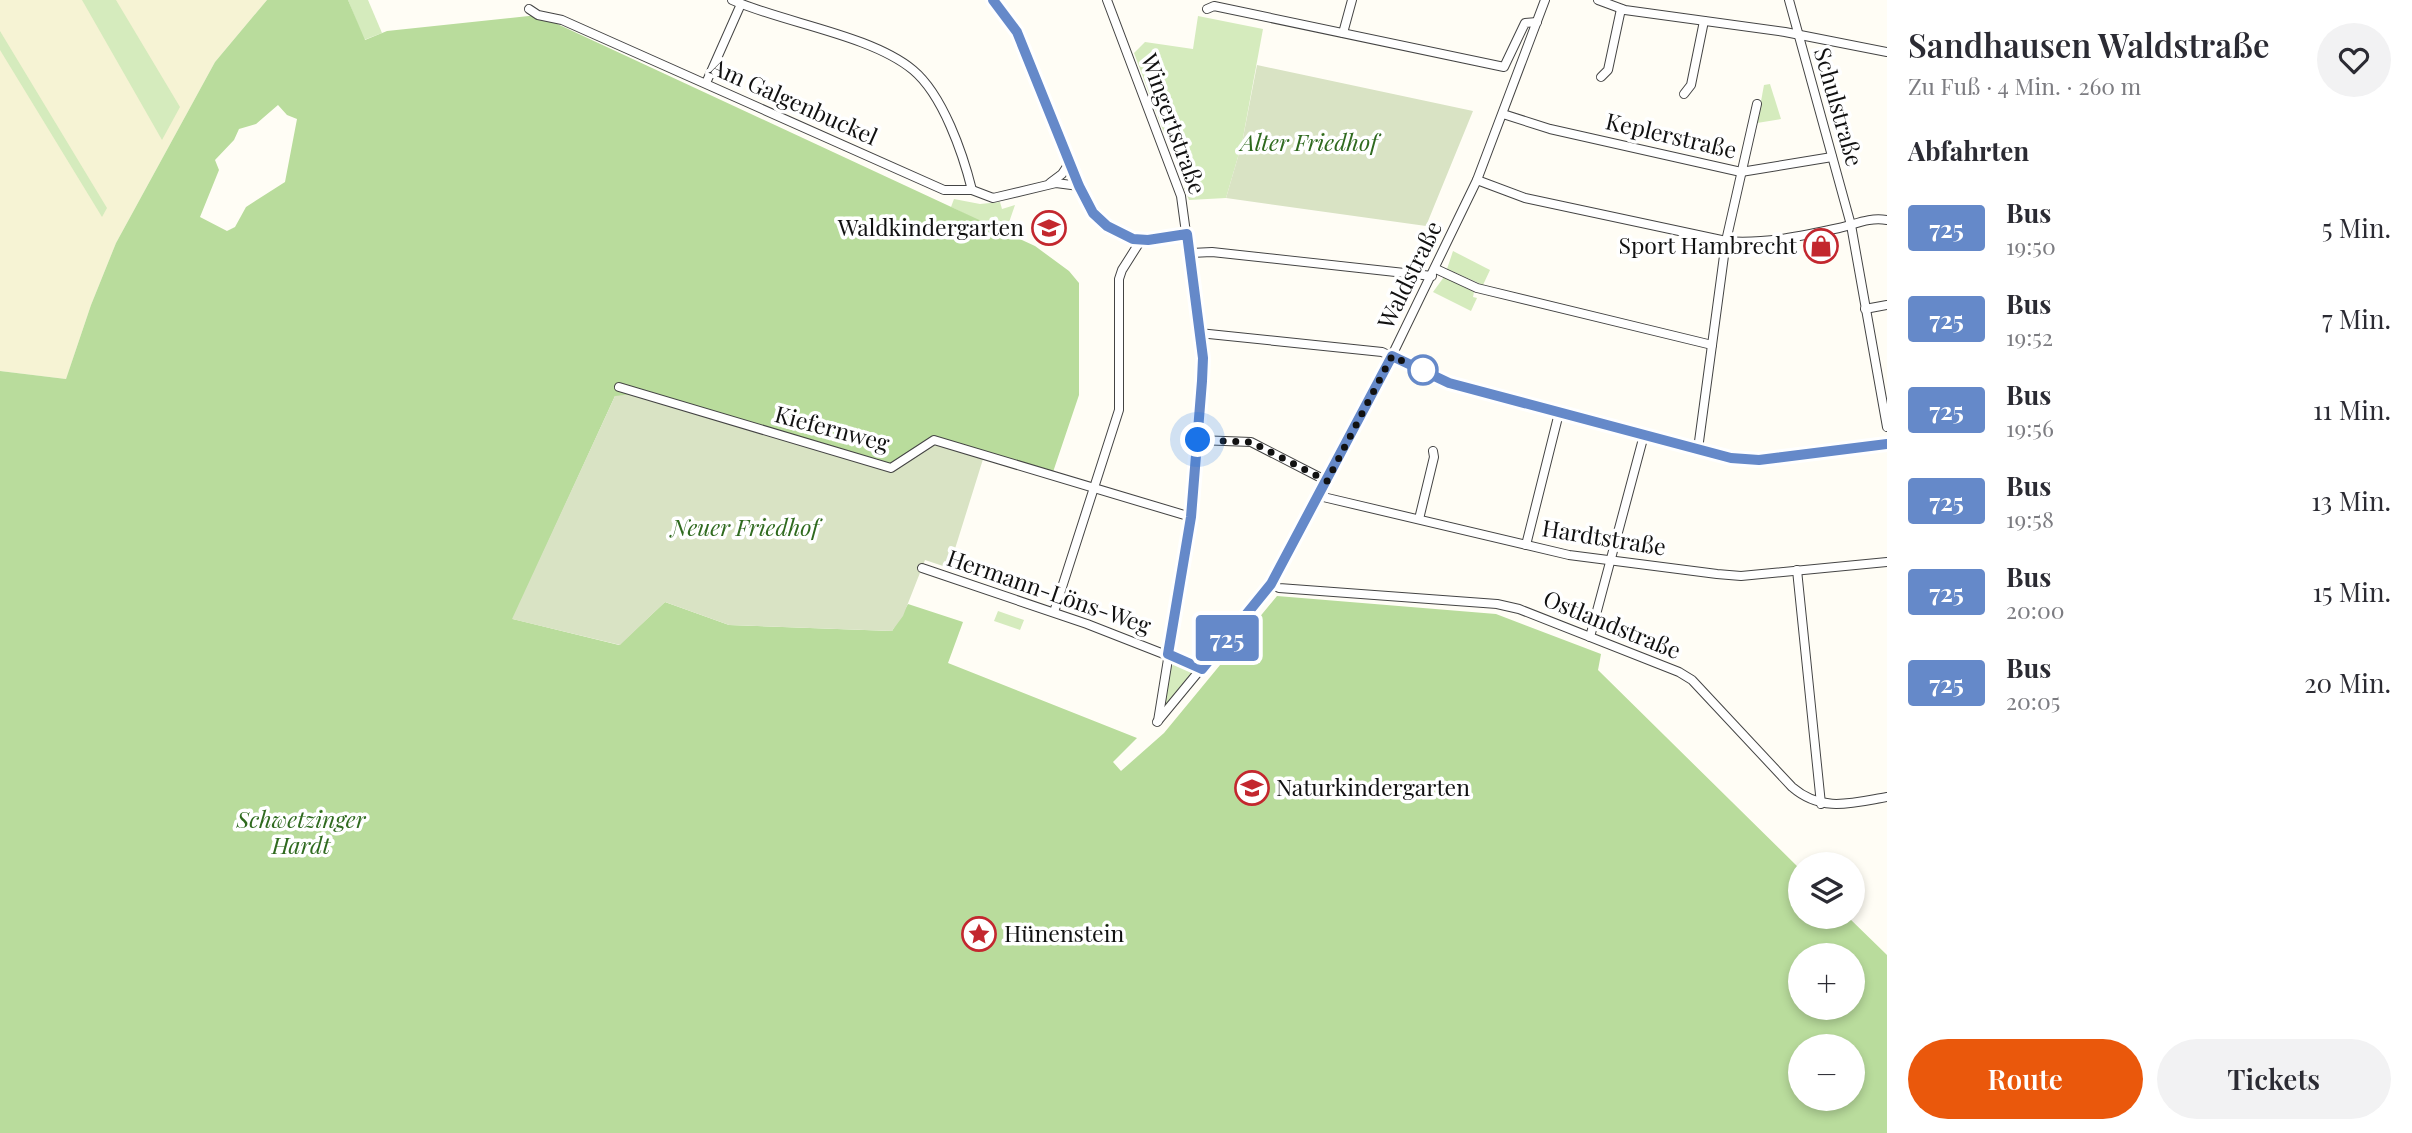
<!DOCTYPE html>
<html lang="de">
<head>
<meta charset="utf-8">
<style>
  body { margin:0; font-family:"Playfair Display",serif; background:#f2f2f3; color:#2b2b33; height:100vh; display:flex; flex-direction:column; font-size:26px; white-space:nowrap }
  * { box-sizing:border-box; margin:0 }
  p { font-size:23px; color:#7c7c81 }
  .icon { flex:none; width:38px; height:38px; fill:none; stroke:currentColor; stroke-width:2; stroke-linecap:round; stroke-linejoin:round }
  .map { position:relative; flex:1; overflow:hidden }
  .details { display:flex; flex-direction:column; background:#fff; width:525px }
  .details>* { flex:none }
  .badge { padding:0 14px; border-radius:5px; font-size:24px; line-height:46px }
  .tools { position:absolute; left:1788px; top:852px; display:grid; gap:14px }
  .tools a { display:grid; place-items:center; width:77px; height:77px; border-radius:50%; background:#fff; box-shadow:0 4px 10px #0003; font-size:35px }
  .you { position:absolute; width:35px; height:35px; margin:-18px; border:5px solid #fff; border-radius:50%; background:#1a73e8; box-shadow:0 0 0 10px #1a73e833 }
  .map>.badge { position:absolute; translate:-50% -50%; box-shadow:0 0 0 4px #fff }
  h2 { padding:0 21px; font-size:26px; line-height:63px }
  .round { display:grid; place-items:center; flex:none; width:74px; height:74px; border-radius:37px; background:#f2f2f3 }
  .headline { display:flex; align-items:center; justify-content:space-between; height:119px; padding:0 21px }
  h1 { font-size:33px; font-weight:600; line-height:52px }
  .button { display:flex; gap:14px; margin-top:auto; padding:14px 21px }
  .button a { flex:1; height:80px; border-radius:42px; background:#ea580c; color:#fff; font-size:28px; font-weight:600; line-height:80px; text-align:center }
  .button a+a { background:#f2f2f3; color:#2b2b33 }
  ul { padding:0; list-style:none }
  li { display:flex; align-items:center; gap:21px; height:91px; padding:0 21px }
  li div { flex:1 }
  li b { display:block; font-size:26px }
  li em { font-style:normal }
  li .badge { min-width:77px; font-weight:700; text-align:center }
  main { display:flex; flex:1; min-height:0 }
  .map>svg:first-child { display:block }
  .farmland { fill:#f6f3d4 }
  .green { fill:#d5ebbd }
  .forest { fill:#b9dc9c; fill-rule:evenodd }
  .cemetery { fill:#d9e3c4 }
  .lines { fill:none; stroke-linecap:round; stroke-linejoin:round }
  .minor-casing { stroke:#444; stroke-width:10 }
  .minor { stroke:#fff; stroke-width:8 }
  .line-casing { stroke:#fff; stroke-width:16 }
  .line { stroke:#6589c9; stroke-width:10 }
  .walk { stroke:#111; stroke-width:7; stroke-dasharray:0 12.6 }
  .stop-dot { fill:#fff; stroke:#6589c9; stroke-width:3.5 }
  .labels { text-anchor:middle; stroke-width:7; stroke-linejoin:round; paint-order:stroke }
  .street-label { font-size:23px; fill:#111; stroke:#fff }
  .park-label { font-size:23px; font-style:italic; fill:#2f6a1f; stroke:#fff }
  .poi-label { font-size:23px; fill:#111; stroke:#fff; text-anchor:end }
</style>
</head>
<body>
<main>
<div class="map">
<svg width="1887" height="1133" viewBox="0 0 1887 1133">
  <rect width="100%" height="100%" fill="#fffdf5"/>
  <polygon class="farmland" points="0,0 267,0 215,62 116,243 91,305 66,379 0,371"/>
  <g class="green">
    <polygon points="82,0 116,0 180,107 162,140"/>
    <polygon points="348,0 368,0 382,33 364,40"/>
    <polygon points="1198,16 1263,29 1242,143 1226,198 1189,200 1184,188 1191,185 1171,131 1164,133 1134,53 1145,42 1193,49"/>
    <polygon points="0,31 107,208 102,217 0,50"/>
    <polygon points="1770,84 1781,119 1757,123 1764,85"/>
    <polygon points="954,199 980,204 1000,202 1002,209 1015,205 1005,234 951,207"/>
    <polygon points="1453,251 1490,270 1483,285 1447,269"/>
    <polygon points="1444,277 1474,292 1473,297 1477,298 1471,311 1433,292"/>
    <polygon points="998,611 1024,620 1020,630 994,621"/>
    <polygon points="1175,664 1191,669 1193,675 1162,711 1170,667"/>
  </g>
  <path class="forest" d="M 267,0 L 348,0 L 365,40 L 387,31 L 538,15 L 1035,246 L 1069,271 L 1079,283 L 1079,395 L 1052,475 L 949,446 L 891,469 L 615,396 L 513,619 L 619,645 L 665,602 L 729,625 L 892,631 L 908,604 L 963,622 L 948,663 L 1137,738 L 1113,762 L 1121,771 L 1164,733 L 1277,596 L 1496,614 L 1601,654 L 1598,670 L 1801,870 L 1801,917 L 1848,917 L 1887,955 L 1887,1133 L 0,1133 L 0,371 L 66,379 L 91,305 L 116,243 L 215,62 ZM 278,105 L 287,115 L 297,119 L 285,182 L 246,207 L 235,227 L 227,231 L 200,217 L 219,170 L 215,160 L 234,140 L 239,129 L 256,124 ZM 1801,956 L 1853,956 L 1853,1008 L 1801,1008 ZM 1801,1046 L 1853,1046 L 1853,1099 L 1801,1099 Z"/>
  <g class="cemetery">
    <polygon points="1257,65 1473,111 1426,226 1226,198 1242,143"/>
    <polygon points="633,394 891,469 934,441 984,456 949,568 925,560 903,616 892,631 729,625 665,602 620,645 512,619 615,396"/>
  </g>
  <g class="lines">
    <g class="minor-casing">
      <g id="minor">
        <path d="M 732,0 C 784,23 871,35 913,70 C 943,95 963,154 972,190"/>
        <polyline points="993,0 1017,32 1079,186 1093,213 1107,226 1133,239 1148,240 1187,234"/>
        <polyline points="1107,0 1181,196 1203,358 1191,517 1158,721"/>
        <polyline points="1598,0 1625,10 1785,32 1887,52"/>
        <polyline points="1789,0 1851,225 1887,427"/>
        <polyline points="529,9 538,15 562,20 944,190 972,190 993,198 1056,183 1079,186"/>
        <polyline points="1207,9 1214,6 1504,67 1525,23 1537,22"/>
        <polyline points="1343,33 1352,0"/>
        <polyline points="1601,77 1608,70 1621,9"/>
        <polyline points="706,83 741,4"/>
        <polyline points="1684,94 1691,85 1704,21"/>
        <polyline points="1503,114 1550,129 1741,172 1832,157"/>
        <path d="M 1477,180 L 1525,198 L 1726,241 C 1764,244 1803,236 1839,228 C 1856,224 1869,217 1887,220"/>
        <polyline points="1050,183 1062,174 1070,162"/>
        <polyline points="1191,253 1212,252 1432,276"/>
        <polyline points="1436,269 1477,288 1712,345"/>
        <polyline points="1865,309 1887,305"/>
        <polyline points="1199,333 1382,352 1449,383 1731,458 1759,460 1887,444"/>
        <polyline points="619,387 891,468 934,440 1191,517"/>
        <polyline points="1198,440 1251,442 1327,481"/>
        <polyline points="1698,449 1726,241 1757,104"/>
        <polyline points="1319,496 1569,555 1717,574 1741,576 1887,562"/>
        <polyline points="1419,519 1434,457 1433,451"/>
        <polyline points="1526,545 1559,413"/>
        <polyline points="922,568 1087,624 1202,669"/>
        <polyline points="1797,570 1821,804"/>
        <path d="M 1271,584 L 1279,588 L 1497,604 L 1519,609 L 1679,672 L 1692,680 L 1792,787 C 1822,813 1852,803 1887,797"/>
        <polyline points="1054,612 1119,410 1119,279 1122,270 1141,240"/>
        <polyline points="1590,637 1644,435"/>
        <polyline points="1157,722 1271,584 1319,496 1383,374 1477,180 1545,0"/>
      </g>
    </g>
    <use href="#minor" class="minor"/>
  </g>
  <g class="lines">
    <g class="line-casing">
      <polyline id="line" points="993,0 1017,32 1079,186 1093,213 1107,226 1133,239 1148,240 1187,234 1203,358 1202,381 1191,517 1168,654 1202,669 1271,584 1392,356 1449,383 1731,458 1759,460 1887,444"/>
    </g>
    <use href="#line" class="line"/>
    <polyline class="walk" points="1198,440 1251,442 1327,481 1392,356 1430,374 1423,370"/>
  </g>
  <defs>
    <g id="school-ring" transform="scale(1.75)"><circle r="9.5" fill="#fff" stroke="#c3272e" stroke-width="1.5"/><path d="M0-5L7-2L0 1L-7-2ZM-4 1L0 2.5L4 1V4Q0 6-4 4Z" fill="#c3272e"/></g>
    <g id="shop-ring" transform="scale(1.75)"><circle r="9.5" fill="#fff" stroke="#c3272e" stroke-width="1.5"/><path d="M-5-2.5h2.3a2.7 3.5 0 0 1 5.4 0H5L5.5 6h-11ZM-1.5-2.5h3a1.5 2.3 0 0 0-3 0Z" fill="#c3272e"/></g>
    <g id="sight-ring" transform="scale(1.75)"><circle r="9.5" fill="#fff" stroke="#c3272e" stroke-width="1.5"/><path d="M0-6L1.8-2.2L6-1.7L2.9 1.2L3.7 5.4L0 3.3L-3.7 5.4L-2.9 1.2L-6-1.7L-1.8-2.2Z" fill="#c3272e"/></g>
  </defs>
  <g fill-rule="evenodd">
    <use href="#school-ring" x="1049" y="228"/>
    <use href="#shop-ring" x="1821" y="246"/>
    <use href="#school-ring" x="1252" y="788"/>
    <use href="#sight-ring" x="979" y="934"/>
  </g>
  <circle class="stop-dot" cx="1423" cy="370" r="14"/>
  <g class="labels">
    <g class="street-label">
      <text transform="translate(794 102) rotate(24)" y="8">Am Galgenbuckel</text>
      <text transform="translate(1838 107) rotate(74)" y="8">Schulstraße</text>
      <text transform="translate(1173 124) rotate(70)" y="8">Wingertstraße</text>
      <text transform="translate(1671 136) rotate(13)" y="8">Keplerstraße</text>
      <text transform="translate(1410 275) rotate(-64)" y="8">Waldstraße</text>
      <text transform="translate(832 429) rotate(15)" y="8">Kiefernweg</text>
      <text transform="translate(1604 538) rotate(9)" y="8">Hardtstraße</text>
      <text transform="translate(1049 592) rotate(19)" y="8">Hermann-Löns-Weg</text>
      <text transform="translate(1612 625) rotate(22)" y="8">Ostlandstraße</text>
    </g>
    <g class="park-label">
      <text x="1309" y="151">Alter Friedhof</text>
      <text x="745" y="536">Neuer Friedhof</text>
      <text x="301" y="828">Schwetzinger<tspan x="301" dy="26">Hardt</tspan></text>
    </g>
    <g class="poi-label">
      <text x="1024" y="236">Waldkindergarten</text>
      <text x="1797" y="254">Sport Hambrecht</text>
      <text x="1276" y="796" text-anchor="start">Naturkindergarten</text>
      <text x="1004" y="942" text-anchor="start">Hünenstein</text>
    </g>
  </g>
</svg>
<div class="tools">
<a><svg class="icon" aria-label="layers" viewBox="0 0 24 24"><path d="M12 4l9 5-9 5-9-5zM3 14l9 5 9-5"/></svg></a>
<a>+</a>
<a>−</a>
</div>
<div class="you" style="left:1198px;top:440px"></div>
<b class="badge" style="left:1227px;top:638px;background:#6589c9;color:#fff">725</b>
</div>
<section class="details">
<div class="headline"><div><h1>Sandhausen Waldstraße</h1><p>Zu Fuß · 4 Min. · 260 m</p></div><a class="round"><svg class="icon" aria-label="heart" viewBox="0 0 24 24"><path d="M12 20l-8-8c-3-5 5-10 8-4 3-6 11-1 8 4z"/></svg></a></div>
<h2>Abfahrten</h2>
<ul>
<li><span class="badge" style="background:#6589c9;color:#fff">725</span><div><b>Bus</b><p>19:50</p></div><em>5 Min.</em></li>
<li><span class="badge" style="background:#6589c9;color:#fff">725</span><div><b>Bus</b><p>19:52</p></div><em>7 Min.</em></li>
<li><span class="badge" style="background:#6589c9;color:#fff">725</span><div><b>Bus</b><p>19:56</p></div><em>11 Min.</em></li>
<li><span class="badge" style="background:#6589c9;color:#fff">725</span><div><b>Bus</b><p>19:58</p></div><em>13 Min.</em></li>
<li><span class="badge" style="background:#6589c9;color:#fff">725</span><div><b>Bus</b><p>20:00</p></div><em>15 Min.</em></li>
<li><span class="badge" style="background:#6589c9;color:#fff">725</span><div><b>Bus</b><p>20:05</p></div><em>20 Min.</em></li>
</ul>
<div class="button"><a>Route</a><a>Tickets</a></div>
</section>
</main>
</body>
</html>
